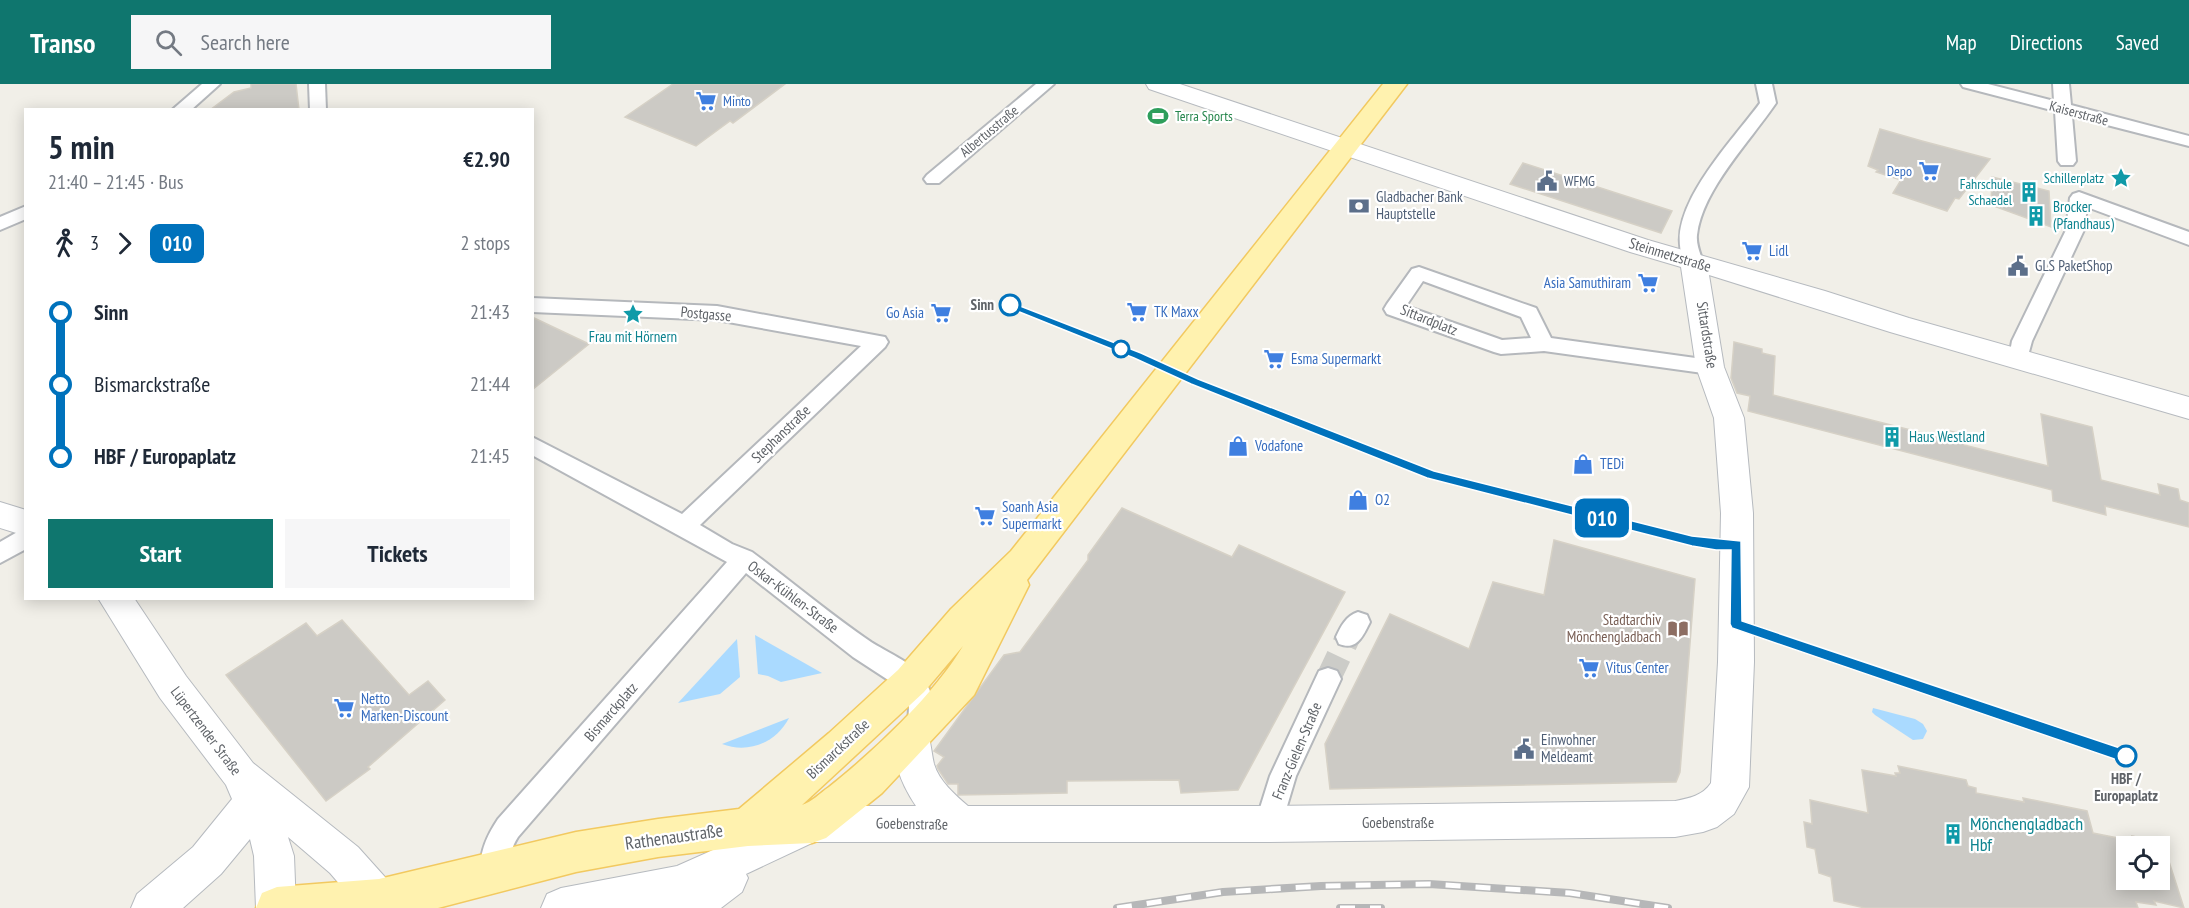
<!DOCTYPE html>
<html lang="en">
<head>
<meta charset="utf-8">
<style>
  body { margin:0; font-family:"PT Sans Narrow",sans-serif; background:#f6f6f7; color:#1f2937; height:100vh; display:flex; flex-direction:column; font-size:22px; white-space:nowrap }
  * { box-sizing:border-box; margin:0 }
  p { font-size:20px; color:#747a83 }
  .icon { flex:none; width:33px; height:33px; fill:none; stroke:currentColor; stroke-width:2; stroke-linecap:round; stroke-linejoin:round }
  .map { position:relative; flex:1; overflow:hidden }
  .drawer { position:absolute; left:24px; top:24px; width:510px; height:492px; display:flex; flex-direction:column; background:#fff; border-radius:0px; box-shadow:0 3px 15px #0003 }
  .drawer>* { flex:none }
  .badge { padding:0 12px; border-radius:9px; font-size:21px; line-height:39px }
  .tools { position:absolute; left:2116px; top:752px; display:grid; gap:12px }
  .tools a { display:grid; place-items:center; width:54px; height:54px; border-radius:0px; background:#fff; box-shadow:0 3px 15px #0003; font-size:30px }
  .map>.badge { position:absolute; translate:-50% -50%; box-shadow:0 0 0 3px #fff }
  .legs { display:flex; align-items:center; gap:9px; height:66px; padding:0 24px; font-size:20px }
  .legs p { margin-inline-start:auto }
  .headline { display:flex; align-items:center; justify-content:space-between; height:102px; padding:0 24px }
  h1 { font-size:33px; font-weight:800; line-height:45px }
  .primary-button { display:flex; gap:12px; margin-top:auto; padding:12px 24px }
  .primary-button a { flex:1; height:69px; border-radius:0px; background:#0f766e; color:#fff; font-size:24px; font-weight:800; line-height:69px; text-align:center }
  .primary-button a+a { background:#f6f6f7; color:#1f2937 }
  ul { padding:0 24px; list-style:none }
  li { display:flex; align-items:center; gap:21px; height:72px; font-size:22px }
  li i { display:grid; place-items:center; width:9px; height:100%; margin:0 8px; background:currentColor }
  li i::after { content:''; width:15px; height:15px; margin:-8px; border:4px solid; border-radius:50%; background:#fff }
  li p { margin-inline-start:auto }
  li:first-child i { background:linear-gradient(#0000 50%,currentColor 0) }
  li:last-child i { background:linear-gradient(currentColor 50%,#0000 0) }
  header { display:flex; align-items:center; gap:36px; box-sizing:border-box; height:84px; padding:0 30px; background:#0f766e; color:#fff }
  header strong { font-size:28px }
  nav { display:flex; gap:33px; margin-inline-start:auto; font-size:21px }
  .search { width:420px; height:54px; background:#f6f6f7; display:flex; align-items:center; gap:15px; box-sizing:border-box; padding:0 21px; border-radius:0px; color:#747a83; font-size:22px }
  .map>svg:first-child { display:block }
  .water { fill:#aadaff }
  .building { fill:#cccac5; stroke:#d6d1c6; stroke-width:1.5; fill-rule:evenodd }
  .lines { fill:none; stroke-linecap:round; stroke-linejoin:round }
  .street-tunnel { stroke:#ccccc8; stroke-width:25; stroke-dasharray:25 13; stroke-linecap:butt }
  .street-casing { stroke:#b5b8bc; stroke-width:4 }
  .secondary-casing { stroke:#b6babf; stroke-width:2 }
  .primary-casing { stroke:#f2c960; stroke-width:3 }
  .street { fill:#fff; fill-rule:evenodd }
  .secondary { fill:#fff; fill-rule:evenodd }
  .primary { fill:#fff2af; fill-rule:evenodd }
  .rail-casing { stroke:#b6b7b8; stroke-width:8 }
  .rail { stroke:#fff; stroke-width:5; stroke-dasharray:15; stroke-linecap:butt }
  .line-1 { fill:#0072bc; stroke:#fff; stroke-width:1.5 }
  .stop-1-dot { fill:#fff; stroke:#0072bc; stroke-width:3 }
  .labels { text-anchor:middle; stroke-width:4.5; stroke-linejoin:round; paint-order:stroke }
  .far-shop-label { font-size:14px; fill:#366cbe; stroke:#fff; text-anchor:start }
  .far-street-label { font-size:14px; fill:#5f6368; stroke:#fff }
  .far-leisure-label { font-size:14px; fill:#27864d; stroke:#fff; text-anchor:start }
  .far-culture-label { font-size:14px; fill:#0d838f; stroke:#fff; text-anchor:end }
  .far-service-label { font-size:14px; fill:#4e5e75; stroke:#fff; text-anchor:start }
  .service-label { font-size:15px; fill:#4e5e75; stroke:#fff; text-anchor:start }
  .culture-label { font-size:15px; fill:#0d838f; stroke:#fff; text-anchor:start }
  .shop-label { font-size:15px; fill:#366cbe; stroke:#fff; text-anchor:start }
  .street-label { font-size:15px; fill:#5f6368; stroke:#fff }
  .stop-label { font-size:15px; font-weight:bold; fill:#5f6368; stroke:#fff; text-anchor:end }
  .education-label { font-size:15px; fill:#785e54; stroke:#fff; text-anchor:end }
  .near-culture-label { font-size:18px; fill:#0d838f; stroke:#fff; text-anchor:start }
  .near-street-label { font-size:18px; fill:#5f6368; stroke:#fff }
</style>
</head>
<body>
<header>
<strong>Transo</strong>
<div class="search"><svg class="icon" aria-label="search" viewBox="0 0 24 24"><circle cx="10" cy="10" r="6"/><path d="M15 15l6 6"/></svg>Search here</div>
<nav><a>Map</a><a>Directions</a><a>Saved</a></nav>
</header>
<div class="map">
<svg width="2189" height="824" viewBox="0 0 2189 824">
  <rect width="100%" height="100%" fill="#f1efe8"/>
  <g class="water">
    <polygon points="755,551 822,589 781,598 768,592 758,590"/>
    <polygon points="737,555 740,593 720,610 678,619"/>
    <polygon points="1873,624 1915,635 1923,640 1927,647 1923,655 1913,656 1875,631 1872,628"/>
    <path d="M 789,634 C 776,659 748,670 722,660 Z"/>
  </g>
  <g class="building">
    <polygon points="251,0 296,0 299,26 210,26 234,8 251,4"/>
    <polygon points="673,0 785,0 733,39 730,37 696,62 625,33"/>
    <polygon points="1880,45 1922,57 1990,75 1959,115 1955,114 1947,127 1893,109 1901,96 1876,88 1878,86 1868,82"/>
    <polygon points="1523,79 1672,127 1661,149 1510,100"/>
    <polygon points="1992,93 2049,107 2051,143 1991,121"/>
    <polygon points="532,233 589,260 532,306"/>
    <polygon points="1734,258 1762,265 1762,269 1775,272 1773,311 1946,355 1945,346 1963,350 1964,361 2048,382 2041,330 2092,343 2101,396 2160,411 2158,400 2178,405 2180,416 2189,419 2189,443 2105,422 2106,431 2053,417 2052,406 1748,327 1750,312 1737,309 1731,294"/>
    <polygon points="1122,424 1232,473 1239,461 1345,508 1238,706 1181,709 1179,696 1067,697 1067,709 958,711 958,700 948,700 938,685 937,682 944,673 934,667 1004,571 1020,568 1088,476 1088,471"/>
    <polygon points="1554,456 1695,495 1680,688 1676,698 1330,705 1325,660 1390,530 1469,565 1493,498 1544,511"/>
    <polygon points="342,536 409,611 428,597 445,616 368,683 370,685 326,717 226,591 306,539 317,552"/>
    <path d="M 1898,682 L 1966,696 L 1968,702 L 1976,704 L 1976,709 L 2024,718 L 2023,714 L 2087,727 L 2093,749 L 2133,757 L 2132,752 L 2163,759 L 2184,824 L 2154,817 L 2156,821 L 2136,818 L 2138,824 L 1865,824 L 1834,817 L 1831,793 L 1819,789 L 1815,765 L 1807,763 L 1804,738 L 1812,740 L 1810,716 L 1868,729 L 1862,686 L 1896,692 L 1895,689 L 1900,689 ZM 2127,762 L 2160,762 L 2160,795 L 2127,795 Z"/>
  </g>
  <g class="lines">
    <polyline class="street-tunnel" points="1328,595 1348,553"/>
    <g class="street-casing">
      <g id="street">
        <polygon points="202,0 220,0 191,26 172,26"/>
        <polygon points="309,0 325,0 326,26 310,26"/>
        <polygon points="1036,0 1054,0 939,99 927,99 924,95 927,91"/>
        <path d="M 1756,0 L 1772,0 L 1776,19 C 1751,56 1702,106 1697,151 C 1696,160 1700,169 1703,178 L 1701,182 L 1694,184 L 1687,182 C 1656,133 1732,58 1760,19 Z"/>
        <polygon points="1961,0 1988,0 2054,17 2053,0 2069,0 2071,21 2189,52 2189,62 2072,32 2076,77 2073,81 2061,81 2058,77 2055,27 1963,3"/>
        <polygon points="2079,108 2189,148 2189,161 2087,123 2084,146 2032,257 2026,279 2019,281 2012,279 2009,274 2012,257 2066,146 2070,114 2073,110"/>
        <polygon points="26,122 26,135 0,146 0,133"/>
        <path d="M 1419,183 L 1536,224 L 1551,254 L 1710,276 L 1717,278 L 1720,283 L 1717,288 L 1710,290 L 1544,267 L 1501,270 L 1494,268 L 1387,230 L 1384,225 L 1387,220 L 1412,185 ZM 1423,197 L 1521,233 L 1531,254 L 1502,256 L 1406,222 Z"/>
        <path d="M 532,214 L 717,222 L 885,253 L 888,258 L 885,263 L 700,441 L 732,460 L 752,468 C 792,498 830,530 871,558 C 885,567 912,579 921,591 C 934,608 939,633 930,652 L 921,656 L 912,652 L 908,644 L 909,623 L 902,605 L 853,573 L 746,489 L 518,753 C 508,768 510,783 504,798 L 494,802 L 484,798 C 475,776 486,753 498,735 L 727,478 L 532,371 L 532,353 L 682,430 L 861,262 L 717,236 L 532,228 Z"/>
        <polygon points="26,443 26,465 0,479 0,458"/>
        <path d="M 1358,528 L 1367,531 L 1370,538 C 1363,552 1357,567 1339,560 L 1336,553 C 1341,542 1346,532 1358,528 Z"/>
        <polygon points="1328,584 1337,587 1341,595 1296,692 1279,749 1269,753 1259,749 1255,740 1270,692 1319,587"/>
      </g>
    </g>
    <g class="secondary-casing">
      <g id="secondary">
        <path d="M 1146,0 L 1180,0 L 1648,156 L 1825,207 L 1909,234 L 2189,313 L 2189,335 L 1890,248 L 1709,191 L 1724,283 L 1744,334 L 1753,429 L 1754,578 L 1749,703 L 1734,730 L 1717,743 L 1703,748 L 1675,753 L 1269,758 L 814,758 L 746,790 L 748,794 L 742,808 L 721,824 L 541,824 L 547,810 L 561,804 L 677,782 L 812,722 L 916,722 C 901,700 887,668 899,642 L 912,637 L 925,642 C 931,655 931,667 934,680 C 939,697 955,711 968,722 L 1269,722 L 1675,717 C 1690,714 1702,712 1711,699 L 1718,578 L 1721,429 L 1714,334 L 1696,283 L 1681,183 L 1630,168 L 1149,5 Z"/>
        <polygon points="0,418 26,426 26,452 0,444"/>
        <polygon points="98,514 134,514 186,592 253,679 358,763 393,802 399,816 396,824 360,824 330,789 288,753 294,772 296,824 256,824 254,772 250,755 221,790 183,824 131,824 137,810 193,763 232,715 226,701 160,614"/>
      </g>
    </g>
    <g class="primary-casing">
      <path id="primary" d="M 1383,0 L 1407,0 L 1027,496 L 1029,501 L 974,611 L 882,709 L 826,754 L 812,759 L 748,762 L 658,773 L 576,788 L 438,824 L 256,824 L 262,809 L 277,803 L 379,795 L 576,748 L 658,735 L 739,725 L 829,649 L 898,586 L 951,525 L 1011,467 ZM 963,562 C 933,612 874,667 829,703 C 820,709 812,718 802,721 L 924,608 Z"/>
    </g>
    <use href="#street" class="street"/>
    <use href="#secondary" class="secondary"/>
    <use href="#primary" class="primary"/>
    <g class="rail-casing">
      <g id="rail">
        <polyline points="1117,824 1223,808 1321,802 1429,800 1570,809 1668,824"/>
        <polyline points="1340,824 1381,824"/>
      </g>
    </g>
    <use href="#rail" class="rail"/>
  </g>
  <polygon class="line-1" points="1010,218 1141,269 1198,295 1434,387 1692,452 1741,457 1742,537 2126,666 2131,668 2133,672 2131,677 2126,679 1732,544 1730,540 1731,466 1716,466 1692,462 1427,394 1191,300 1134,274 1007,223 1005,221"/>
  <defs>
    <g id="supermarket-bare" transform="scale(1.62)"><path d="M-6-5.5h2.5l.6 2H6L4.5 2H-2.5L-4.4-4H-6ZM-1.5 3.2a1.3 1.3 0 1 0 .1 0ZM3 3.2a1.3 1.3 0 1 0 .1 0Z" fill="#3f7fe0" stroke="#fff" stroke-width="2.5" paint-order="stroke"/></g>
    <g id="stadium-bare" transform="scale(1.62)"><path d="M0-5a6.5 5 0 1 0 0 10a6.5 5 0 1 0 0-10ZM-3.5-1.8h7v3.6h-7Z" fill="#2e9e5b" stroke="#fff" stroke-width="2.5" paint-order="stroke"/></g>
    <g id="sight-bare" transform="scale(1.62)"><path d="M0-6L1.8-2.2L6-1.7L2.9 1.2L3.7 5.4L0 3.3L-3.7 5.4L-2.9 1.2L-6-1.7L-1.8-2.2Z" fill="#0f9aa8" stroke="#fff" stroke-width="2.5" paint-order="stroke"/></g>
    <g id="civic-bare" transform="scale(1.62)"><path d="M-.6-6.5H3V-4.5H.6V-3L4-1V1h2V6H-6V1h2V-1L-.6-3ZM-1.2 2.5V6h2.4V2.5Z" fill="#5c6f8a" stroke="#fff" stroke-width="2.5" paint-order="stroke"/></g>
    <g id="building-bare" transform="scale(1.62)"><path d="M-4-6H4V6H1V3H-1V6H-4ZM-2.5-4.3h1.7v1.8h-1.7ZM.8-4.3h1.7v1.8H.8ZM-2.5-1h1.7V.8h-1.7ZM.8-1h1.7V.8H.8Z" fill="#0f9aa8" stroke="#fff" stroke-width="2.5" paint-order="stroke"/></g>
    <g id="bank-bare" transform="scale(1.62)"><path d="M-6-4H6V4H-6ZM0-2.3a2.3 2.3 0 1 0 0 4.6a2.3 2.3 0 1 0 0-4.6Z" fill="#5c6f8a" stroke="#fff" stroke-width="2.5" paint-order="stroke"/></g>
    <g id="shop-bare" transform="scale(1.62)"><path d="M-5-2.5h2.3a2.7 3.5 0 0 1 5.4 0H5L5.5 6h-11ZM-1.5-2.5h3a1.5 2.3 0 0 0-3 0Z" fill="#3f7fe0" stroke="#fff" stroke-width="2.5" paint-order="stroke"/></g>
    <g id="library-bare" transform="scale(1.62)"><path d="M-6-4Q-3-5.5-.7-3.5V5Q-3 3-6 4ZM6-4Q3-5.5 .7-3.5V5Q3 3 6 4Z" fill="#8d6e63" stroke="#fff" stroke-width="2.5" paint-order="stroke"/></g>
  </defs>
  <g fill-rule="evenodd">
    <use href="#supermarket-bare" x="706" y="17"/>
    <use href="#stadium-bare" x="1158" y="32"/>
    <use href="#supermarket-bare" x="1929" y="87"/>
    <use href="#sight-bare" x="2121" y="94"/>
    <use href="#civic-bare" x="1547" y="97"/>
    <use href="#building-bare" x="2029" y="108"/>
    <use href="#bank-bare" x="1359" y="122"/>
    <use href="#building-bare" x="2036" y="132"/>
    <use href="#supermarket-bare" x="1752" y="167"/>
    <use href="#civic-bare" x="2018" y="182"/>
    <use href="#supermarket-bare" x="1648" y="199"/>
    <use href="#supermarket-bare" x="1137" y="228"/>
    <use href="#supermarket-bare" x="941" y="229"/>
    <use href="#sight-bare" x="633" y="230"/>
    <use href="#supermarket-bare" x="1274" y="275"/>
    <use href="#building-bare" x="1892" y="353"/>
    <use href="#shop-bare" x="1238" y="362"/>
    <use href="#shop-bare" x="1583" y="380"/>
    <use href="#shop-bare" x="1358" y="416"/>
    <use href="#supermarket-bare" x="985" y="432"/>
    <use href="#library-bare" x="1678" y="545"/>
    <use href="#supermarket-bare" x="1589" y="584"/>
    <use href="#supermarket-bare" x="344" y="624"/>
    <use href="#civic-bare" x="1524" y="665"/>
    <use href="#building-bare" x="1953" y="750"/>
  </g>
  <g class="stop-1-dot">
    <circle cx="1010" cy="221" r="10"/>
    <circle cx="1121" cy="265" r="8"/>
    <circle cx="2126" cy="672" r="10"/>
  </g>
  <g class="labels">
    <g class="far-shop-label">
      <text x="723" y="22">Minto</text>
      <text x="1912" y="92" text-anchor="end">Depo</text>
    </g>
    <g class="far-street-label">
      <text transform="translate(2079 29) rotate(15)" y="5">Kaiserstraße</text>
      <text transform="translate(989 47) rotate(-40)" y="5">Albertusstraße</text>
    </g>
    <g class="far-leisure-label">
      <text x="1175" y="37">Terra Sports</text>
    </g>
    <g class="far-culture-label">
      <text x="2104" y="99">Schillerplatz</text>
      <text x="2012" y="105">Fahrschule<tspan x="2012" dy="16">Schaedel</tspan></text>
    </g>
    <g class="far-service-label">
      <text x="1564" y="102">WFMG</text>
    </g>
    <g class="service-label">
      <text x="1376" y="118">Gladbacher Bank<tspan x="1376" dy="17">Hauptstelle</tspan></text>
      <text x="2035" y="187">GLS PaketShop</text>
      <text x="1541" y="661">Einwohner<tspan x="1541" dy="17">Meldeamt</tspan></text>
    </g>
    <g class="culture-label">
      <text x="2053" y="128">Brocker<tspan x="2053" dy="17">(Pfandhaus)</tspan></text>
      <text x="633" y="258" text-anchor="middle">Frau mit Hörnern</text>
      <text x="1909" y="358">Haus Westland</text>
    </g>
    <g class="shop-label">
      <text x="1769" y="172">Lidl</text>
      <text x="1631" y="204" text-anchor="end">Asia Samuthiram</text>
      <text x="1154" y="233">TK Maxx</text>
      <text x="924" y="234" text-anchor="end">Go Asia</text>
      <text x="1291" y="280">Esma Supermarkt</text>
      <text x="1255" y="367">Vodafone</text>
      <text x="1600" y="385">TEDi</text>
      <text x="1375" y="421">O2</text>
      <text x="1002" y="428">Soanh Asia<tspan x="1002" dy="17">Supermarkt</tspan></text>
      <text x="1606" y="589">Vitus Center</text>
      <text x="361" y="620">Netto<tspan x="361" dy="17">Marken-Discount</tspan></text>
    </g>
    <g class="street-label">
      <text transform="translate(1670 171) rotate(17)" y="5">Steinmetzstraße</text>
      <text transform="translate(706 230) rotate(5)" y="5">Postgasse</text>
      <text transform="translate(1429 236) rotate(22)" y="5">Sittardplatz</text>
      <text transform="translate(1707 251) rotate(81)" y="5">Sittardstraße</text>
      <text transform="translate(781 350) rotate(-44)" y="5">Stephanstraße</text>
      <text transform="translate(793 513) rotate(37)" y="5">Oskar-Kühlen-Straße</text>
      <text transform="translate(611 628) rotate(-49)" y="5">Bismarckplatz</text>
      <text transform="translate(206 647) rotate(53)" y="5">Lüpertzender Straße</text>
      <text transform="translate(838 665) rotate(-43)" y="5">Bismarckstraße</text>
      <text transform="translate(1297 667) rotate(-67)" y="5">Franz-Gielen-Straße</text>
      <text x="1398" y="744">Goebenstraße</text>
      <text transform="translate(912 740) rotate(1)" y="5">Goebenstraße</text>
    </g>
    <g class="stop-label">
      <text x="994" y="226">Sinn</text>
      <text x="2126" y="700" text-anchor="middle">HBF /<tspan x="2126" dy="17">Europaplatz</tspan></text>
    </g>
    <g class="education-label">
      <text x="1661" y="541">Stadtarchiv<tspan x="1661" dy="17">Mönchengladbach</tspan></text>
    </g>
    <g class="near-culture-label">
      <text x="1970" y="746">Mönchengladbach<tspan x="1970" dy="21">Hbf</tspan></text>
    </g>
    <g class="near-street-label">
      <text transform="translate(674 753) rotate(-8)" y="6">Rathenaustraße</text>
    </g>
  </g>
</svg>
<div class="tools">
<a><svg class="icon" aria-label="locate" viewBox="0 0 24 24"><circle cx="12" cy="12" r="6"/><path d="M12 2v4M12 18v4M2 12h4M18 12h4"/></svg></a>
</div>
<b class="badge" style="left:1602px;top:434px;background:#0072bc;color:#fff">010</b>
<section class="drawer">
<div class="headline"><div><h1>5 min</h1><p>21:40 – 21:45 · Bus</p></div><b>€2.90</b></div>
<div class="legs"><svg class="icon" aria-label="walk" viewBox="0 0 24 24"><circle cx="13" cy="4" r="2"/><path d="M13 8l-2 6 4 7M11 14l-3 7M7 12l3-4h3l4 4"/></svg>3<svg class="icon" aria-label="forward" viewBox="0 0 24 24"><path d="M9 5l7 7-7 7"/></svg><b class="badge" style="background:#0072bc;color:#fff">010</b><p>2 stops</p></div>
<ul>
<li><i style="color:#0072bc"></i><b>Sinn</b><p>21:43</p></li>
<li><i style="color:#0072bc"></i><span>Bismarckstraße</span><p>21:44</p></li>
<li><i style="color:#0072bc"></i><b>HBF / Europaplatz</b><p>21:45</p></li>
</ul>
<div class="primary-button"><a>Start</a><a>Tickets</a></div>
</section>
</div>
</body>
</html>
